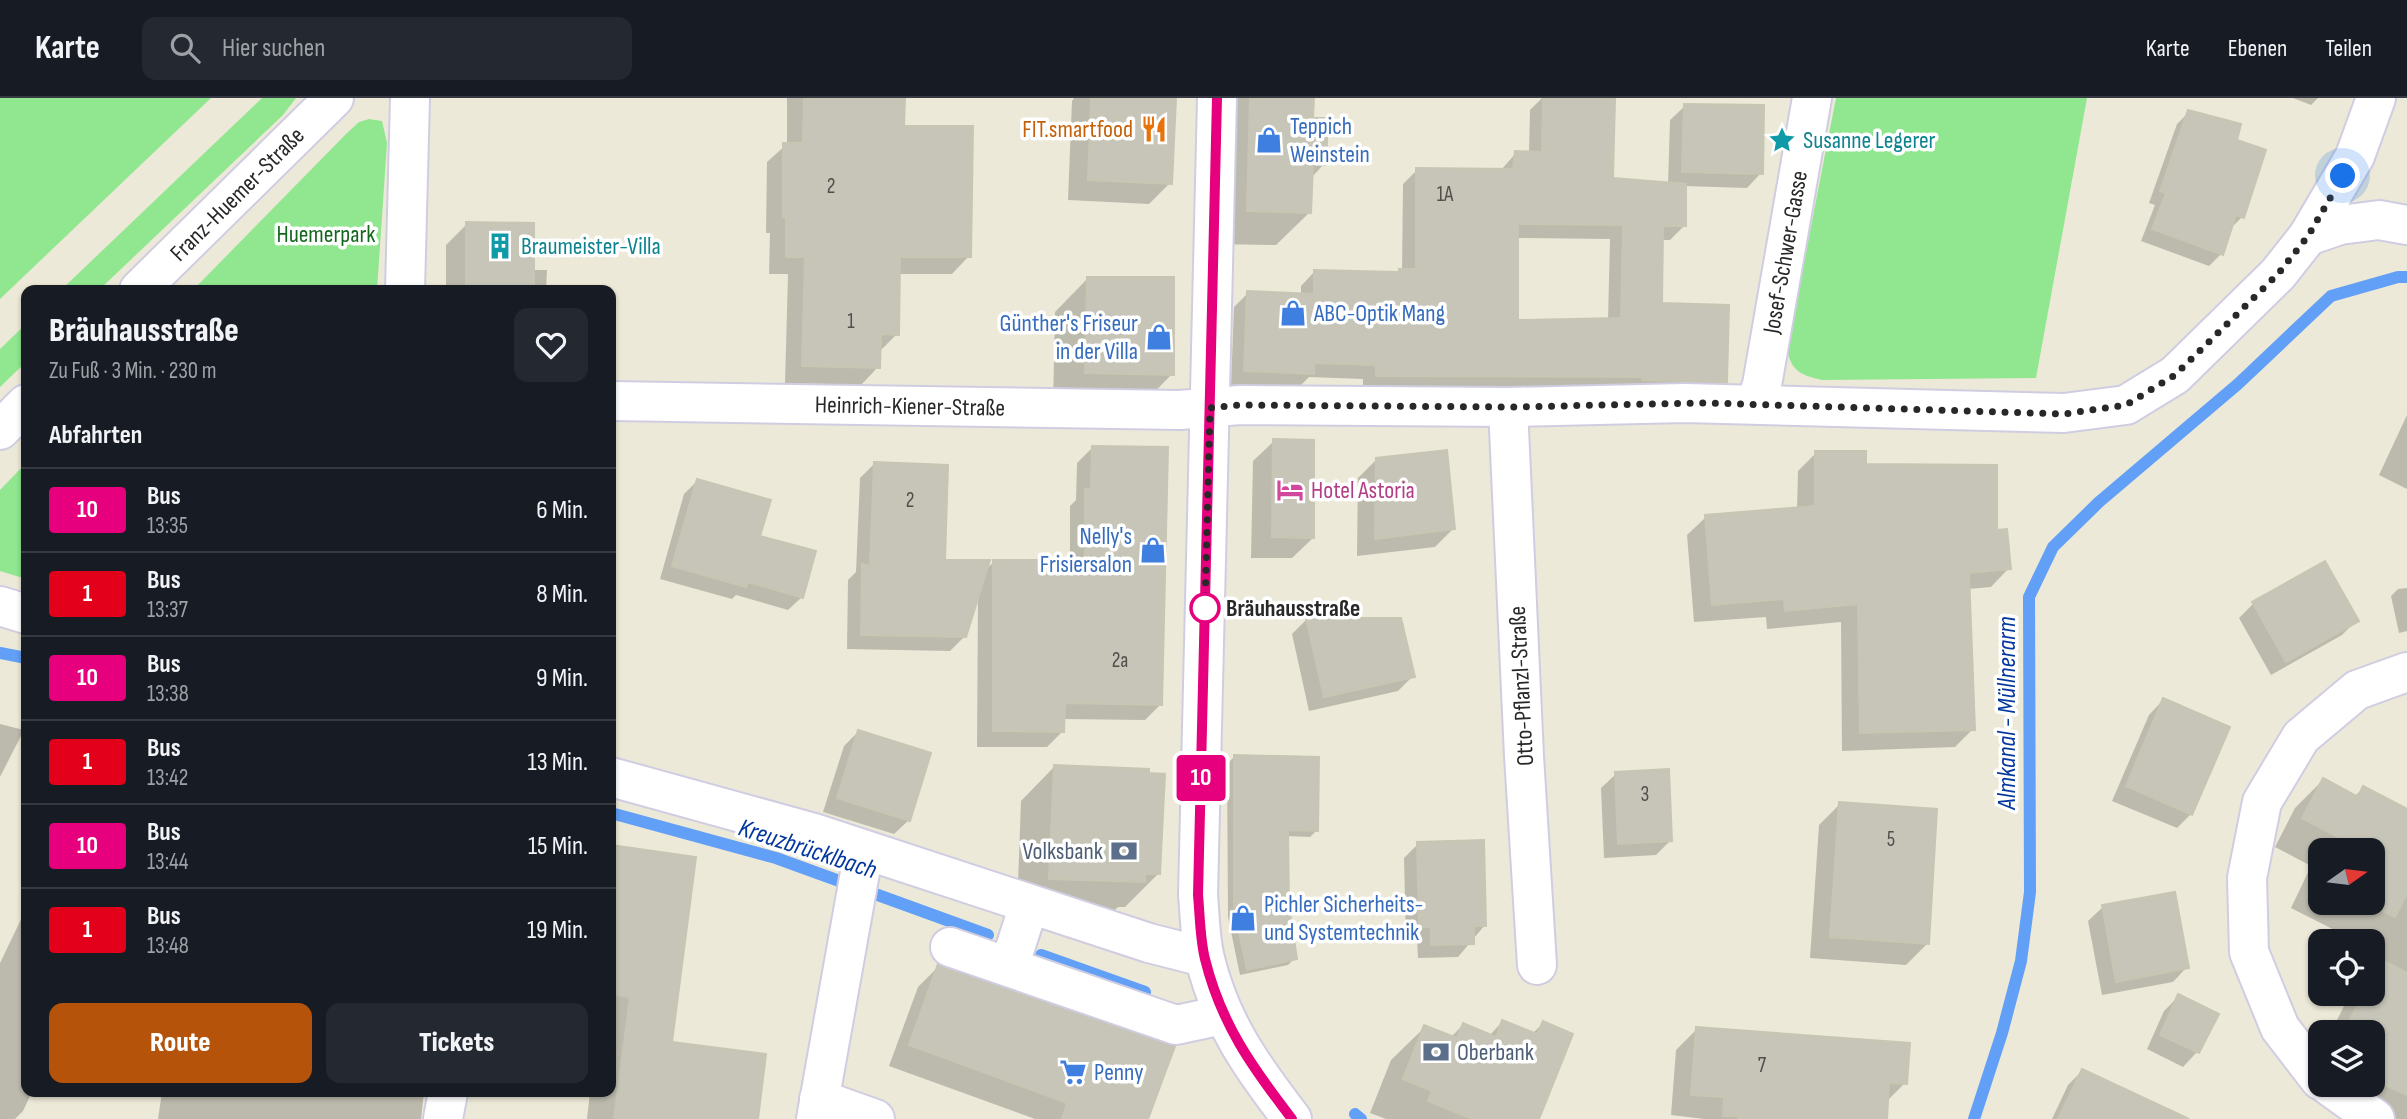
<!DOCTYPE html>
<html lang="de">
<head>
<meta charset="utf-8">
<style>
  body { margin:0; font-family:"Sofia Sans Condensed",sans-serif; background:#242831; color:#f1f3f6; height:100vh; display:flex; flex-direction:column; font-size:26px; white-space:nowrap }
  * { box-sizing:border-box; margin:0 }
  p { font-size:23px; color:#9ea1a6 }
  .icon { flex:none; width:38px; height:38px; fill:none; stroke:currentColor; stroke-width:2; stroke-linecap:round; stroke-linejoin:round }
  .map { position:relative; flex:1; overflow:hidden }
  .panel { position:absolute; left:21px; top:187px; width:595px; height:812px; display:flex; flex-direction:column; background:#171b24; border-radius:14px; box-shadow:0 2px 5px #0004 }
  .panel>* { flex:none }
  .badge { padding:0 14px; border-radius:5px; font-size:24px; line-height:46px }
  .needle { width:46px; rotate:76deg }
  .tools { position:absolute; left:2308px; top:740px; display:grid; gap:14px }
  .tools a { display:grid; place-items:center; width:77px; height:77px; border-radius:14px; background:#171b24; box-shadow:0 2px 5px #0004; font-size:35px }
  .you { position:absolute; width:35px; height:35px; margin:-18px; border:5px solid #fff; border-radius:50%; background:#1a73e8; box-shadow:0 0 0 10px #1a73e833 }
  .map>.badge { position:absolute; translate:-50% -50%; box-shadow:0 0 0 4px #fff }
  h2 { padding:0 28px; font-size:26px; line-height:63px }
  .round { display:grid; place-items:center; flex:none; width:74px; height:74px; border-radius:14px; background:#242831 }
  .summary { display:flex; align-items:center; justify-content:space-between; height:119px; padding:0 28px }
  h1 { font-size:33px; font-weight:800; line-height:52px }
  .action { display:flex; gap:14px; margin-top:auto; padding:14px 28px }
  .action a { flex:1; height:80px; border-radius:14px; background:#b45309; color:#fff; font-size:28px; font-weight:800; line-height:80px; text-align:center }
  .action a+a { background:#242831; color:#f1f3f6 }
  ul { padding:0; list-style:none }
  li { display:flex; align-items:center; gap:21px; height:84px; padding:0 28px; border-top:2px solid #363941 }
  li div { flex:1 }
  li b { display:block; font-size:26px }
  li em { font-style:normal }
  li .badge { min-width:77px; font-weight:700; text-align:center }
  header { display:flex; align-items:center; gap:42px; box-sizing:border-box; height:98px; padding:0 35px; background:#171b24; border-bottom:2px solid #363941 }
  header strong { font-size:33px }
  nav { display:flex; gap:38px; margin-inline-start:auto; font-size:24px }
  .search { width:490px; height:63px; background:#242831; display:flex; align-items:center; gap:18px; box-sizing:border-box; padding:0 24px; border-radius:14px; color:#9ea1a6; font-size:26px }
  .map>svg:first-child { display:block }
  .green { fill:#91e78f }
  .shadow { fill:#0003; fill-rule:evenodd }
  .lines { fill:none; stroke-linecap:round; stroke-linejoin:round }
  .stream { stroke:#629ff6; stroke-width:12 }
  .building { fill:#c6c5b8; stroke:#c7c6b2; stroke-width:2; fill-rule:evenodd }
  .minor-casing { stroke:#d0cde2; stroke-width:42 }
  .minor { stroke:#fff; stroke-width:38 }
  .line-casing { stroke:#fff; stroke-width:16 }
  .line { stroke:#e6007e; stroke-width:10 }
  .walk { stroke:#282828; stroke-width:7; stroke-dasharray:0 12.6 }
  .stop-dot { fill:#fff; stroke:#e6007e; stroke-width:3.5 }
  .labels { text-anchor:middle; stroke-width:7; stroke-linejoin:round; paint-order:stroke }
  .number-label { font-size:21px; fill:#504f4c }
  .shop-label { font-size:24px; fill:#366cbe; stroke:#fff; text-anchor:start }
  .food-label { font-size:24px; fill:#c56008; stroke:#fff; text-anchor:end }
  .culture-label { font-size:24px; fill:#0d838f; stroke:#fff; text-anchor:start }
  .street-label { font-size:24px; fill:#282828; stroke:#fff }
  .park-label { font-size:24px; fill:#14681e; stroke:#fff }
  .hotel-label { font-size:24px; fill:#b23c85; stroke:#fff; text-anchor:start }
  .stop-label { font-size:24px; font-weight:bold; fill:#282828; stroke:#fff; text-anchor:start }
  .service-label { font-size:24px; fill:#4e5e75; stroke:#fff; text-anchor:end }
  .water-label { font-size:26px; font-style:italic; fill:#04389f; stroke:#fff }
</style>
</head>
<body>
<header>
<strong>Karte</strong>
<div class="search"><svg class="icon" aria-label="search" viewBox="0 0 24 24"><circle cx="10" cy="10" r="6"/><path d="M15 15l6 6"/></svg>Hier suchen</div>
<nav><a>Karte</a><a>Ebenen</a><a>Teilen</a></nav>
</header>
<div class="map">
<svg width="2407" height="1021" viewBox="0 0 2407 1021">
  <rect width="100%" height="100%" fill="#ece9d8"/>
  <g class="green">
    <polygon points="0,0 211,0 0,201"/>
    <polygon points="262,0 296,0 283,17 99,192 61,192"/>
    <path d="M 1836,0 L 2087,0 L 2036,280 L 1822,282 C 1801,277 1792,274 1787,252 Z"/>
    <polygon points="369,21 382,23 387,45 377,192 193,192 346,36 359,24"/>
    <polygon points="26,226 26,264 0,289 0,251"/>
    <polygon points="26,365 26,481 0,473 0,392"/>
  </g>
  <g class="shadow">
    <polygon points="787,0 903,0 902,29 969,158 952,176 898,176 897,236 879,254 878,269 861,287 785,285 788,176 769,176 770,135 766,135 767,64 787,46"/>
    <polygon points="1074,0 1174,0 1170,85 1149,106 1068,102 1072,3"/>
    <polygon points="1237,0 1312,0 1312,22 1324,66 1311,80 1310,114 1276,147 1214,146 1218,19"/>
    <path d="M 1542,0 L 1613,0 L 1611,82 L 1668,87 L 1670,22 L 1685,8 L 1761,75 L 1747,90 L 1684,88 L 1684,128 L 1670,142 L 1661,142 L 1660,206 L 1725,283 L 1711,298 L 1363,291 L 1363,281 L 1309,279 L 1298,290 L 1231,287 L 1234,209 L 1248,195 L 1301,197 L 1301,188 L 1315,173 L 1397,176 L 1402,173 L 1403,86 L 1417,72 L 1501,72 L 1516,55 L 1529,55 L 1530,12 ZM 1516,140 L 1610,141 L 1608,222 L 1516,224 Z"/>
    <polygon points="2293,0 2318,0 2311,7"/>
    <polygon points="2189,14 2234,43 2242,119 2230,131 2221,156 2209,168 2141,143 2155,107 2149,105 2177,26"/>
    <polygon points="467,126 532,172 547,172 546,192 446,192 446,147"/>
    <polygon points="1088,180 1172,276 1139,310 1053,308 1055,214"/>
    <polygon points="2407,317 2407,391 2379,377"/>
    <polygon points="1274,343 1313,440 1292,460 1251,460 1253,363"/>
    <polygon points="1092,350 1160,607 1145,622 1063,621 1063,633 1047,649 977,649 978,500 965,538 950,553 847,551 848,482 856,474 860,380 874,366 943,464 985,472 994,464 1070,464 1070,408 1076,402 1077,365"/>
    <polygon points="1816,355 1864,368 1995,434 2009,470 1991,489 1968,491 1973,631 1955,649 1842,653 1841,524 1767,531 1766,519 1694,524 1687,437 1706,419 1797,411 1798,373"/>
    <polygon points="1376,362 1453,431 1435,449 1357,458 1358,380"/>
    <polygon points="697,383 758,439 802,499 788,512 736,497 732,501 660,481 684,396"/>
    <polygon points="2407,490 2407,533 2399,535 2391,498 2398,491"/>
    <polygon points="2253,506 2356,523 2342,537 2271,577 2239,520"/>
    <polygon points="1306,522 1413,578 1398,593 1309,613 1292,536"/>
    <polygon points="2163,602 2191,716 2177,730 2112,703 2149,617"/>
    <polygon points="0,626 24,632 0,679"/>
    <polygon points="858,634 909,722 894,736 823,714 844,648"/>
    <polygon points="1234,659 1317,732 1310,739 1286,738 1287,810 1295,860 1288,867 1240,877 1228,819 1227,666"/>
    <polygon points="1054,669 1158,776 1125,809 1118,809 1110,817 1017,813 1021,703"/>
    <polygon points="1616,676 1670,743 1656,757 1604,760 1601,690"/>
    <path d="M 2323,682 L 2354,699 L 2363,690 L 2407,713 L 2407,1021 L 2367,1021 L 2350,987 L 2373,987 L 2373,934 L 2331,934 L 2350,896 L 2373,896 L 2373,844 L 2358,844 L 2291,810 L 2311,768 L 2275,749 L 2295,710 ZM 2320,752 L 2373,752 L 2373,805 L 2320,805 Z"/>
    <polygon points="1840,706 1927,846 1906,867 1810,860 1819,727"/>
    <polygon points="1418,746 1485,827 1458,859 1418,860 1417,842 1406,843 1404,760"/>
    <polygon points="611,749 694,760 670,945 756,1021 587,1021 590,994 611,994"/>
    <polygon points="2103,809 2187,869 2173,884 2102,897 2088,823"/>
    <polygon points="26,811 26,994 32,994 23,1013 15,1021 0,1021 0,865"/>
    <polygon points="938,869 1147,1021 1035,1021 889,968 918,889"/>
    <polygon points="2179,898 2216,917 2197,954 2183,969 2147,951 2164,913"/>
    <polygon points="1502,924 1532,936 1543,925 1537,1021 1386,1021 1370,1015 1391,962 1425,929 1451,939 1463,927 1489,938"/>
    <polygon points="1697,931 1905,985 1886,1004 1885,1021 1704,1021 1671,1017 1676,952"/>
    <polygon points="2082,973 2185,1021 2052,1021 2068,987"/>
    <polygon points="162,994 424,994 421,1021 158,1021"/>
  </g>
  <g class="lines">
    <g class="stream">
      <polyline points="0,555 26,560"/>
      <polyline points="611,715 776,760 988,837"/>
      <polyline points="1041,857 1145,894"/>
      <polyline points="1355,1016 1361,1021"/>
      <polyline points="1974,1021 2002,935 2021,863 2030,794 2029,499 2053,449 2099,404 2238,286 2331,198 2398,179 2407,179"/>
    </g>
  </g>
  <g class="building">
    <polygon points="804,0 905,0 904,28 973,28 971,159 900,159 899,237 881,236 880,270 802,268 805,159 786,159 786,119 783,119 783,45 803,45"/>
    <polygon points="1091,0 1176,0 1172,86 1088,82"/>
    <polygon points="1250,0 1314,0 1313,20 1328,20 1326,67 1313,66 1311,115 1247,113"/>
    <path d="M 1543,0 L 1615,0 L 1613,80 L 1686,86 L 1686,128 L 1663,128 L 1662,205 L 1729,207 L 1727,284 L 1642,282 L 1642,279 L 1376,278 L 1376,267 L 1314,265 L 1314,276 L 1244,273 L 1247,193 L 1314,196 L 1314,172 L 1399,174 L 1399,171 L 1416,171 L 1416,70 L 1513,71 L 1515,53 L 1542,54 ZM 1518,126 L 1623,127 L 1621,220 L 1518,222 Z"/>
    <polygon points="1684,6 1764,7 1763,76 1682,74"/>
    <polygon points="2188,12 2241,26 2237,42 2266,52 2244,120 2236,117 2223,157 2152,131 2166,95 2160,93"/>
    <polygon points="466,124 534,125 534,192 466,192"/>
    <polygon points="1087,179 1174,179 1174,277 1085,275"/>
    <polygon points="1273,341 1314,342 1314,440 1272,439"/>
    <polygon points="1092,348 1168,349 1162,607 1065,605 1064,634 993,633 993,462 1085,462 1085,391 1091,391"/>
    <polygon points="1447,352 1455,431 1375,441 1376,360"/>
    <polygon points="1815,353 1866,353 1866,366 1997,367 1997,432 2007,431 2011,471 1969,475 1975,632 1860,635 1858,506 1785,513 1784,501 1712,507 1705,417 1815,408"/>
    <polygon points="874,364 948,367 945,462 990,462 966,539 861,537 862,466 870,468"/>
    <polygon points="697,381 771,402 760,438 816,453 803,500 748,484 746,489 672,468"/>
    <polygon points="2325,463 2359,523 2286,564 2252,504"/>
    <polygon points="1306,520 1401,520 1415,579 1324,599"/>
    <polygon points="2163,600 2230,629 2192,717 2126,688"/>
    <polygon points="858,632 931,655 910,723 837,700"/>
    <polygon points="1234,657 1319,659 1318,733 1288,732 1289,809 1297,861 1247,872 1234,811"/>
    <polygon points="1054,667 1149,671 1149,675 1165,676 1160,776 1145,776 1145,784 1049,781"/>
    <polygon points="1669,671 1672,743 1618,746 1615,674"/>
    <polygon points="2323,680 2358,699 2363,688 2407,711 2407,795 2395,819 2366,805 2373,805 2373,752 2331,752 2338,739 2302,720"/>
    <polygon points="1839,704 1937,711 1929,846 1830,839"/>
    <polygon points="1484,742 1486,828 1474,828 1474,846 1431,847 1431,829 1419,829 1417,744"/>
    <polygon points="611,747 696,759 672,944 766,956 758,1021 614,1021 630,899 611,896"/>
    <polygon points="2175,794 2189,870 2116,884 2102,807"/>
    <polygon points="2380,861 2407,875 2407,997 2373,982 2373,934 2352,934 2345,931 2363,896 2373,896 2373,875"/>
    <polygon points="938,866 1175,948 1148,1021 1062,1021 1067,1005 909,947"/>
    <polygon points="2178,896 2219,916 2199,955 2160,937"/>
    <polygon points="1502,922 1537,936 1543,923 1573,936 1539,1021 1472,1021 1428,1003 1432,993 1403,981 1424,927 1457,940 1463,925 1496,939"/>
    <polygon points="1696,929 1910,945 1907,986 1889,985 1887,1021 1738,1021 1738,1018 1723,1018 1724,999 1691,997"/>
    <polygon points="2082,971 2189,1021 2058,1021"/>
  </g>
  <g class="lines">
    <g class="minor-casing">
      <g id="minor">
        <path d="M 1217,0 L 1198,797 C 1200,818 1200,841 1205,861 C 1221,926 1252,969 1292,1021"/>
        <polyline points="2308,138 2355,58 2376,0"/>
        <polyline points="139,192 334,0"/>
        <polyline points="405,192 410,0"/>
        <polyline points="611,303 1180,312 1240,307 1508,309 1685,305 2064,315 2126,307 2175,277 2278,176 2308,138 2340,127 2379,122 2407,127"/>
        <polyline points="1755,306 1762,287 1812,0"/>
        <polyline points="1508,309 1524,658 1537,867"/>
        <polyline points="0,332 26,306"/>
        <polyline points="0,508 26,516"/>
        <polyline points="611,679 814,735 1149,845 1204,859"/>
        <polyline points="950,849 1176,927 1223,917"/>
        <polyline points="1009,869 1029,807"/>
        <polyline points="2320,982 2280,930 2249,854 2247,780 2262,704 2301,639 2357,592 2407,574"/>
        <polyline points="2328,987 2375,1021"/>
        <polyline points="819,1001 875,1021"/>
        <polyline points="443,1021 448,994"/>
        <polyline points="816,1021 864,752"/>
      </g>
    </g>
    <use href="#minor" class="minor"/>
  </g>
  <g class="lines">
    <g class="line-casing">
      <path id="line" d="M 1217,0 L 1198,797 C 1200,818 1200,841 1205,861 C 1221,926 1252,969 1292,1021"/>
    </g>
    <use href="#line" class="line"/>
    <polyline class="walk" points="1205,510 1210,310 1240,307 1508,309 1708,305 2064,316 2126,307 2175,277 2278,176 2308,138 2343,78"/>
  </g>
  <defs>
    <g id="restaurant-bare" transform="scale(2.1)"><path d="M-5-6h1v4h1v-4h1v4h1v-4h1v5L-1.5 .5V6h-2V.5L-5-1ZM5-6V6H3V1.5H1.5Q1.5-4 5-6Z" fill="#e8710a" stroke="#fff" stroke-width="2.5" paint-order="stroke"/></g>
    <g id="shop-bare" transform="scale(2.1)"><path d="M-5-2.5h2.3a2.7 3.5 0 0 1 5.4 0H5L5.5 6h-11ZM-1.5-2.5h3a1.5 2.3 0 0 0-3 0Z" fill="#3f7fe0" stroke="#fff" stroke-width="2.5" paint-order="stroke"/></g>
    <g id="sight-bare" transform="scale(2.1)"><path d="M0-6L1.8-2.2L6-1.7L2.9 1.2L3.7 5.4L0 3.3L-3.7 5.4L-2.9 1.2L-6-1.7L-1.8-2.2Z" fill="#0f9aa8" stroke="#fff" stroke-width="2.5" paint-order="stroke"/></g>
    <g id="building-bare" transform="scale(2.1)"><path d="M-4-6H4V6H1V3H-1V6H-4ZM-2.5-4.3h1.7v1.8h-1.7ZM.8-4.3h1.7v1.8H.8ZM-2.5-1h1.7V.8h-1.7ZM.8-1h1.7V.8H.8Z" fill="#0f9aa8" stroke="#fff" stroke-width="2.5" paint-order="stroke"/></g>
    <g id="hotel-bare" transform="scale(2.1)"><path d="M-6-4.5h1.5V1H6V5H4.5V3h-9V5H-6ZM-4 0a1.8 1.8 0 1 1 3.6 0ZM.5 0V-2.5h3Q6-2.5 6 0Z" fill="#d1479c" stroke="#fff" stroke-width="2.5" paint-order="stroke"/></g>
    <g id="bank-bare" transform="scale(2.1)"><path d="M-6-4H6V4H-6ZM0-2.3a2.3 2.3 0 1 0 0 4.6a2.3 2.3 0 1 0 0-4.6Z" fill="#5c6f8a" stroke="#fff" stroke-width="2.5" paint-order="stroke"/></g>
    <g id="supermarket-bare" transform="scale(2.1)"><path d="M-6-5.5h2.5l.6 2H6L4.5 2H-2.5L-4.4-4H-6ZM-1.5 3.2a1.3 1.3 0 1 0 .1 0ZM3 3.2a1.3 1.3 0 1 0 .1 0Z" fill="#3f7fe0" stroke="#fff" stroke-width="2.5" paint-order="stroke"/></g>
  </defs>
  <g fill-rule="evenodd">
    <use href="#restaurant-bare" x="1154" y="31"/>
    <use href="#shop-bare" x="1269" y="42"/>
    <use href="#sight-bare" x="1782" y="42"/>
    <use href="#building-bare" x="500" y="148"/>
    <use href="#shop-bare" x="1293" y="215"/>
    <use href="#shop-bare" x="1159" y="239"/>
    <use href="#hotel-bare" x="1290" y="392"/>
    <use href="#shop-bare" x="1153" y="452"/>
    <use href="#bank-bare" x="1124" y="753"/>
    <use href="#shop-bare" x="1243" y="820"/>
    <use href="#bank-bare" x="1436" y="954"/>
    <use href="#supermarket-bare" x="1073" y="974"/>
  </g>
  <circle class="stop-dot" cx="1205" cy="510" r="14"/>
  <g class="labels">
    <g class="number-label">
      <text x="831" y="95">2</text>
      <text x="1445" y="103">1A</text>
      <text x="851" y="230">1</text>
      <text x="910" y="409">2</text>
      <text x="1120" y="569">2a</text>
      <text x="1645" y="703">3</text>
      <text x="1891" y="748">5</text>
      <text x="1762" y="974">7</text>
    </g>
    <g class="shop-label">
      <text x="1290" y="36">Teppich<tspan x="1290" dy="28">Weinstein</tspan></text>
      <text x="1314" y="223">ABC-Optik Mang</text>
      <text x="1138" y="233" text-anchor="end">Günther's Friseur<tspan x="1138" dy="28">in der Villa</tspan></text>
      <text x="1132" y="446" text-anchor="end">Nelly's<tspan x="1132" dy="28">Frisiersalon</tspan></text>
      <text x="1264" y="814">Pichler Sicherheits-<tspan x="1264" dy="28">und Systemtechnik</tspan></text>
      <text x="1094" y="982">Penny</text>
    </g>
    <g class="food-label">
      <text x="1133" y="39">FIT.smartfood</text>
    </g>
    <g class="culture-label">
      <text x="1803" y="50">Susanne Legerer</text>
      <text x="521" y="156">Braumeister-Villa</text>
    </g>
    <g class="street-label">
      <text transform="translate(237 96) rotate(-45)" y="8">Franz-Huemer-Straße</text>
      <text transform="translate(1785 154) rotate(-80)" y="8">Josef-Schwer-Gasse</text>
      <text transform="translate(910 308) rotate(1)" y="8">Heinrich-Kiener-Straße</text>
      <text transform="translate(1521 588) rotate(-93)" y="8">Otto-Pflanzl-Straße</text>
    </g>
    <g class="park-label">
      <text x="326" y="144">Huemerpark</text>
    </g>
    <g class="hotel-label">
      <text x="1311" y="400">Hotel Astoria</text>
    </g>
    <g class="stop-label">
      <text x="1226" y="518">Bräuhausstraße</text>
    </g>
    <g class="service-label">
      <text x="1103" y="761">Volksbank</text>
      <text x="1457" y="962" text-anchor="start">Oberbank</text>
    </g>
    <g class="water-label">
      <text transform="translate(2006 615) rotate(-90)" y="9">Almkanal - Müllnerarm</text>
      <text transform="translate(808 750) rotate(18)" y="9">Kreuzbrücklbach</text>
    </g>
  </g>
</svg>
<div class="tools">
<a><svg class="needle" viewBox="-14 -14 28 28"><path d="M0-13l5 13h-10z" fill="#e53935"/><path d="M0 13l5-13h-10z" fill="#9ea1a6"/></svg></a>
<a><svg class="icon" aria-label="locate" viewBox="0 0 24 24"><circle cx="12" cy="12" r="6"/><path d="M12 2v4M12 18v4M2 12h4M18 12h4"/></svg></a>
<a><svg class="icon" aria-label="layers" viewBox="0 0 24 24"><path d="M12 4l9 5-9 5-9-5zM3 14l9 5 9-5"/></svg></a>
</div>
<div class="you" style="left:2343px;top:78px"></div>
<b class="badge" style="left:1201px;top:680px;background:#e6007e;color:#fff">10</b>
<section class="panel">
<div class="summary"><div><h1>Bräuhausstraße</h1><p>Zu Fuß · 3 Min. · 230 m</p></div><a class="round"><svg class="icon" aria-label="heart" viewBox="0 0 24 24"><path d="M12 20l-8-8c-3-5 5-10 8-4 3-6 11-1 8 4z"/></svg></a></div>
<h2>Abfahrten</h2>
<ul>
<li><span class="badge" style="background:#e6007e;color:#fff">10</span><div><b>Bus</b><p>13:35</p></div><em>6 Min.</em></li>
<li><span class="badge" style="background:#e2001a;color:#fff">1</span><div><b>Bus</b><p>13:37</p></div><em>8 Min.</em></li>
<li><span class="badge" style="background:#e6007e;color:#fff">10</span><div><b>Bus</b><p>13:38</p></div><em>9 Min.</em></li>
<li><span class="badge" style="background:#e2001a;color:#fff">1</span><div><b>Bus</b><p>13:42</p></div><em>13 Min.</em></li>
<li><span class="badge" style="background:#e6007e;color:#fff">10</span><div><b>Bus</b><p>13:44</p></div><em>15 Min.</em></li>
<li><span class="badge" style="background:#e2001a;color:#fff">1</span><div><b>Bus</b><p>13:48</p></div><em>19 Min.</em></li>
</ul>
<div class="action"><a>Route</a><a>Tickets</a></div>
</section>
</div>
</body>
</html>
